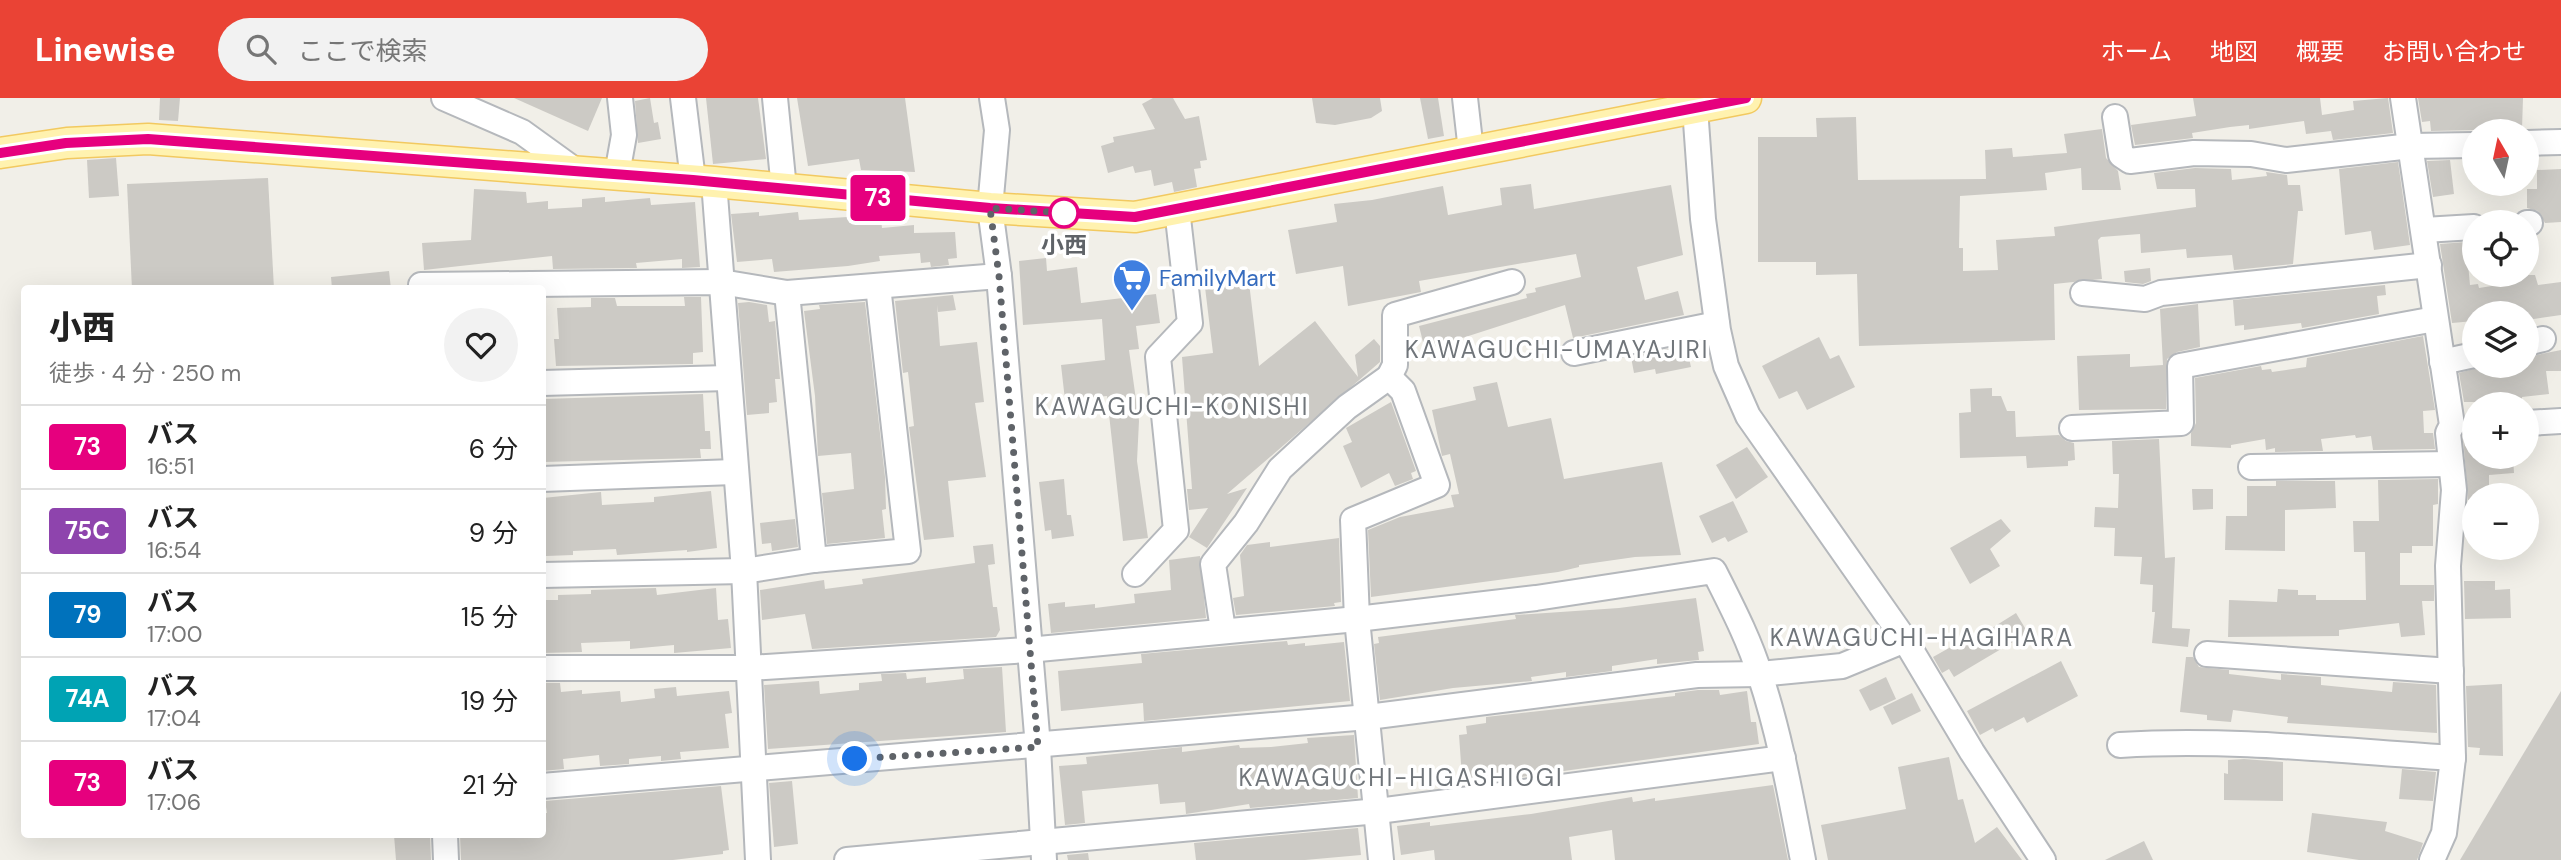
<!DOCTYPE html>
<html lang="ja">
<head>
<meta charset="utf-8">
<style>
  body { margin:0; font-family:"DM Sans","Noto Sans JP",sans-serif; background:#f2f2f2; color:#222; height:100vh; display:flex; flex-direction:column; font-size:26px; white-space:nowrap }
  * { box-sizing:border-box; margin:0 }
  p { font-size:23px; color:#767676 }
  .icon { flex:none; width:38px; height:38px; fill:none; stroke:currentColor; stroke-width:2; stroke-linecap:round; stroke-linejoin:round }
  .map { position:relative; flex:1; overflow:hidden }
  .sheet { position:absolute; left:21px; top:187px; width:525px; height:553px; display:flex; flex-direction:column; background:#fff; border-radius:7px; box-shadow:0 7px 28px #0002 }
  .sheet>* { flex:none }
  .badge { padding:0 14px; border-radius:5px; font-size:24px; line-height:46px }
  .needle { width:46px; rotate:351deg }
  .fabs { position:absolute; left:2462px; top:21px; display:grid; gap:14px }
  .fabs a { display:grid; place-items:center; width:77px; height:77px; border-radius:50%; background:#fff; box-shadow:0 7px 28px #0002; font-size:35px }
  .you { position:absolute; width:35px; height:35px; margin:-18px; border:5px solid #fff; border-radius:50%; background:#1a73e8; box-shadow:0 0 0 10px #1a73e833 }
  .map>.badge { position:absolute; translate:-50% -50%; box-shadow:0 0 0 4px #fff }
  .round { display:grid; place-items:center; flex:none; width:74px; height:74px; border-radius:37px; background:#f2f2f2 }
  .summary { display:flex; align-items:center; justify-content:space-between; height:119px; padding:0 28px }
  h1 { font-size:33px; font-weight:800; line-height:52px }
  ul { padding:0; list-style:none }
  li { display:flex; align-items:center; gap:21px; height:84px; padding:0 28px; border-top:2px solid #e0e0e0 }
  li div { flex:1 }
  li b { display:block; font-size:26px }
  li em { font-style:normal }
  li .badge { min-width:77px; font-weight:700; text-align:center }
  header { display:flex; align-items:center; gap:42px; box-sizing:border-box; height:98px; padding:0 35px; background:#ea4335; color:#fff }
  header strong { font-size:33px }
  nav { display:flex; gap:38px; margin-inline-start:auto; font-size:24px }
  .search { width:490px; height:63px; background:#f2f2f2; display:flex; align-items:center; gap:18px; box-sizing:border-box; padding:0 24px; border-radius:38px; color:#767676; font-size:26px }
  .map>svg:first-child { display:block }
  .building { fill:#cccac5 }
  .lines { fill:none; stroke-linecap:round; stroke-linejoin:round }
  .minor-casing { stroke:#b5b8bc; stroke-width:28 }
  .major-casing { stroke:#f2c960; stroke-width:33 }
  .minor { stroke:#fff; stroke-width:24 }
  .major { stroke:#fff2af; stroke-width:30 }
  .line-casing { stroke:#fff; stroke-width:16 }
  .line { stroke:#e6007e; stroke-width:10 }
  .walk { stroke:#5f6368; stroke-width:7; stroke-dasharray:0 12.6 }
  .stop-dot { fill:#fff; stroke:#e6007e; stroke-width:3.5 }
  .labels { text-anchor:middle; stroke-width:7; stroke-linejoin:round; paint-order:stroke }
  .stop-label { font-size:23px; font-weight:bold; fill:#5f6368; stroke:#fff }
  .shop-label { font-size:23px; fill:#366cbe; stroke:#fff; text-anchor:start }
  .neighbourhood-label { font-size:24px; letter-spacing:2px; fill:#70757a; stroke:#fff }
</style>
</head>
<body>
<header>
<strong>Linewise</strong>
<div class="search"><svg class="icon" aria-label="search" viewBox="0 0 24 24"><circle cx="10" cy="10" r="6"/><path d="M15 15l6 6"/></svg>ここで検索</div>
<nav><a>ホーム</a><a>地図</a><a>概要</a><a>お問い合わせ</a></nav>
</header>
<div class="map">
<svg width="2561" height="762" viewBox="0 0 2561 762">
  <rect width="100%" height="100%" fill="#f1efe8"/>
  <g class="building">
    <polygon points="160,0 180,0 178,23 159,22"/>
    <polygon points="514,0 602,0 588,33"/>
    <polygon points="650,0 654,25 658,24 661,41 638,45 635,3"/>
    <polygon points="706,0 758,0 766,61 713,66"/>
    <polygon points="797,0 905,0 915,74 861,72 859,61 808,68"/>
    <polygon points="1153,0 1173,0 1185,21 1199,18 1207,62 1200,63 1201,70 1194,71 1197,89 1174,94 1172,84 1154,88 1151,72 1135,75 1133,68 1108,75 1101,48 1114,44 1113,39 1155,31 1142,6"/>
    <polygon points="1312,0 1380,0 1382,13 1371,20 1335,27 1316,25"/>
    <polygon points="1420,0 1438,0 1444,38 1428,41"/>
    <polygon points="2193,0 2320,0 2322,17 2354,12 2353,3 2388,0 2393,35 2333,42 2331,33 2306,36 2304,23 2249,31 2249,27 2230,29 2192,35 2193,40 2135,47 2131,27 2196,18"/>
    <polygon points="2418,0 2523,0 2522,31 2431,33 2430,23 2422,24"/>
    <polygon points="1856,19 1858,82 1986,81 1985,52 2012,50 2013,59 2067,55 2064,36 2102,31 2106,60 2118,73 2121,92 2082,92 2081,70 2045,75 2047,92 1960,98 1959,150 1963,150 1963,173 1998,172 1996,142 2055,138 2054,129 2196,109 2195,91 2157,91 2154,75 2195,70 2231,71 2232,82 2267,78 2266,74 2287,77 2288,87 2300,87 2303,113 2298,113 2293,166 2234,172 2232,157 2187,160 2186,151 2141,155 2140,136 2101,139 2098,142 2102,181 2054,186 2055,242 1859,248 1857,176 1816,177 1816,164 1758,164 1758,39 1817,39 1816,20"/>
    <polygon points="116,60 119,98 89,100 87,62"/>
    <polygon points="2450,62 2454,96 2433,99 2427,63"/>
    <polygon points="2398,64 2410,147 2374,152 2371,133 2345,137 2339,71"/>
    <polygon points="2561,71 2561,124 2545,125 2538,113 2527,110 2527,91 2537,91 2537,72"/>
    <polygon points="268,80 274,191 132,191 127,86"/>
    <polygon points="1531,86 1534,111 1671,87 1683,157 1637,169 1645,202 1678,193 1684,217 1573,240 1565,207 1425,252 1419,228 1527,200 1526,196 1536,194 1535,190 1581,179 1576,156 1419,183 1421,194 1348,208 1343,168 1296,176 1288,132 1337,124 1334,106 1372,102 1443,88 1448,117 1502,107 1500,90"/>
    <polygon points="474,91 526,94 527,105 548,103 548,111 582,109 582,101 605,99 605,104 650,100 651,107 695,104 700,169 682,170 682,161 636,165 637,170 553,171 552,158 424,172 422,145 471,142"/>
    <polygon points="759,114 759,118 798,114 799,122 864,118 864,122 881,121 882,130 914,127 914,135 955,134 957,160 948,161 949,167 931,169 930,164 921,165 920,155 879,158 880,163 848,168 774,174 772,161 737,164 731,116"/>
    <polygon points="2466,144 2470,187 2478,186 2479,190 2511,185 2510,177 2535,177 2538,187 2561,184 2561,217 2527,222 2527,215 2474,215 2474,223 2452,225 2440,146"/>
    <polygon points="1046,160 1047,173 1077,169 1081,205 1156,196 1160,225 1136,228 1139,251 1129,252 1139,323 1137,363 1148,440 1123,443 1107,298 1065,302 1061,267 1105,262 1102,221 1023,227 1019,163"/>
    <polygon points="2150,170 2151,183 2143,186 2125,184 2124,173"/>
    <polygon points="389,173 391,191 332,191 331,179"/>
    <polygon points="1248,176 1259,268 1315,223 1358,279 1355,257 1374,241 1380,248 1380,264 1227,396 1247,390 1207,450 1189,439 1208,410 1189,412 1187,391 1192,391 1182,259 1213,255 1204,181"/>
    <polygon points="2385,187 2386,197 2377,198 2379,216 2302,230 2301,225 2244,232 2244,227 2235,228 2233,202"/>
    <polygon points="953,197 956,212 938,214 937,207 940,248 977,244 984,304 975,305 986,379 948,383 954,439 924,442 909,329 914,328 908,274 903,275 895,203"/>
    <polygon points="684,199 701,199 703,254 693,255 693,266 556,268 554,241 559,241 557,210 591,209 591,200 615,200 617,208 685,208"/>
    <polygon points="749,204 767,207 769,224 775,223 780,281 775,281 777,304 769,305 769,315 747,317 738,205"/>
    <polygon points="865,204 885,379 886,411 882,412 885,440 827,446 822,395 854,391 851,355 818,358 815,298 804,213 820,211 819,207"/>
    <polygon points="2198,206 2200,249 2177,254 2167,261 2166,311 2079,312 2077,258 2130,256 2130,269 2163,267 2160,211"/>
    <polygon points="2423,238 2435,312 2423,313 2424,335 2433,335 2435,351 2373,352 2371,338 2356,340 2355,337 2321,341 2323,353 2275,354 2275,350 2266,352 2265,341 2231,347 2231,350 2191,348 2191,335 2196,325 2195,280 2261,268 2262,272 2271,271 2272,274 2306,269 2307,260"/>
    <polygon points="1819,239 1830,261 1839,257 1855,289 1807,312 1797,293 1779,301 1762,268"/>
    <polygon points="1686,247 1691,269 1656,276 1655,271 1634,275 1631,259"/>
    <polygon points="2561,252 2561,273 2546,273 2549,296 2522,299 2522,304 2464,304 2459,275 2484,268 2527,268 2527,259"/>
    <polygon points="1497,284 1508,329 1551,320 1564,381 1662,364 1681,457 1635,459 1579,467 1579,469 1558,474 1371,499 1368,432 1400,419 1454,409 1451,397 1459,396 1450,356 1442,358 1432,312 1476,302 1473,289"/>
    <polygon points="1992,290 1992,298 2001,298 2007,313 2015,313 2016,339 2059,337 2066,343 2074,345 2075,362 2068,363 2068,368 2027,370 2026,358 1960,360 1959,315 1971,314 1970,291"/>
    <polygon points="703,296 705,333 710,333 711,351 700,351 701,360 543,364 543,301"/>
    <polygon points="1391,304 1416,373 1411,375 1413,381 1395,388 1389,375 1361,390 1343,348 1352,344 1346,330"/>
    <polygon points="2463,338 2474,338 2474,359 2513,359 2514,375 2489,377 2489,397 2474,397 2474,401 2468,402"/>
    <polygon points="2159,341 2165,460 2175,459 2172,530 2190,531 2188,549 2152,545 2155,514 2152,514 2153,487 2140,486 2142,459 2114,458 2115,430 2094,429 2095,409 2118,410 2119,376 2113,376 2112,343"/>
    <polygon points="1747,349 1768,379 1736,401 1716,367"/>
    <polygon points="1064,381 1067,417 1071,417 1074,438 1052,441 1051,432 1045,433 1039,384"/>
    <polygon points="2438,381 2438,406 2433,407 2433,448 2412,448 2412,455 2400,455 2400,487 2434,487 2434,503 2422,503 2425,537 2401,539 2399,525 2339,532 2339,538 2228,539 2229,502 2277,504 2278,491 2298,492 2298,497 2316,497 2316,502 2366,502 2365,454 2354,454 2353,423 2379,423 2378,382"/>
    <polygon points="2276,383 2335,383 2336,410 2285,412 2285,453 2225,452 2226,418 2247,418 2247,388 2276,388"/>
    <polygon points="2192,391 2213,391 2213,411 2193,412"/>
    <polygon points="711,393 717,450 687,454 687,452 617,457 616,451 573,453 573,457 546,458 543,400 601,394 602,407 654,404 654,399"/>
    <polygon points="1733,403 1748,434 1728,444 1725,439 1712,445 1699,418"/>
    <polygon points="795,421 798,449 772,453 771,445 762,446 760,425"/>
    <polygon points="2001,421 2011,433 1990,451 2000,468 1970,486 1950,450"/>
    <polygon points="1339,440 1341,504 1334,505 1335,508 1236,517 1233,500 1244,498 1240,457 1247,447 1270,444 1270,449"/>
    <polygon points="993,446 995,466 988,467 993,509 997,509 1000,532 996,539 812,551 805,516 762,522 760,492 824,482 825,491 863,486 862,481 975,465 973,448"/>
    <polygon points="1200,458 1206,520 1051,535 1048,506 1065,504 1065,509 1095,506 1095,510 1135,505 1134,496 1171,492 1169,462"/>
    <polygon points="2464,483 2495,483 2495,492 2510,491 2511,520 2465,521"/>
    <polygon points="656,490 657,497 716,490 718,522 728,521 731,550 674,555 674,547 630,551 630,543 581,545 582,554 542,555 542,502 558,502 558,497 591,496 591,492"/>
    <polygon points="1696,500 1704,553 1698,554 1699,562 1657,566 1657,561 1612,568 1612,573 1566,579 1566,574 1531,579 1532,583 1453,590 1380,602 1374,546 1379,545 1378,539 1516,521 1515,517 1619,510"/>
    <polygon points="2016,515 2028,535 1954,579 1949,571 1942,575 1933,559 1974,536 1976,540"/>
    <polygon points="1287,543 1288,547 1305,545 1305,548 1344,544 1350,603 1144,623 1143,605 1061,613 1058,573 1142,565 1141,556"/>
    <polygon points="2186,559 2193,559 2199,569 2229,572 2229,576 2281,582 2281,576 2321,579 2321,587 2392,594 2393,584 2436,587 2437,635 2287,625 2288,619 2233,612 2231,624 2207,622 2207,617 2180,614"/>
    <polygon points="2061,563 2078,598 2027,625 2024,619 1995,634 1993,630 1980,637 1967,613"/>
    <polygon points="1002,569 1006,634 768,651 764,587 819,583 820,596 859,592 859,585 882,583 881,576 906,575 907,581 926,579 926,585 964,581 963,571"/>
    <polygon points="1886,579 1896,601 1870,613 1859,592"/>
    <polygon points="542,585 560,585 561,594 582,592 582,596 620,593 621,604 655,600 654,591 676,589 677,598 729,593 732,615 725,616 729,650 680,654 681,661 661,663 661,658 629,661 629,666 600,668 599,657 563,661 564,671 542,673"/>
    <polygon points="2502,586 2503,658 2479,657 2480,650 2468,649 2466,588"/>
    <polygon points="1698,592 1719,592 1720,597 1747,593 1751,624 1756,624 1759,646 1470,686 1469,678 1462,679 1459,637 1467,636 1466,628 1486,625 1486,619 1675,598 1675,595"/>
    <polygon points="2561,593 2561,762 2460,762 2498,698"/>
    <polygon points="1912,595 1921,613 1892,627 1883,609"/>
    <polygon points="1354,637 1358,700 1250,710 1249,706 1186,716 1185,704 1160,706 1158,686 1082,693 1085,725 1065,727 1059,668 1087,666 1086,659 1182,649 1182,654 1239,647 1240,650 1271,649 1308,645 1307,640"/>
    <polygon points="1949,659 1958,702 1963,701 1975,745 1997,729 2022,762 1828,762 1821,727 1906,711 1898,669"/>
    <polygon points="2244,661 2283,664 2283,703 2224,702 2224,675 2228,676 2228,662"/>
    <polygon points="2402,671 2436,674 2433,703 2399,701"/>
    <polygon points="792,683 798,746 774,749 769,685"/>
    <polygon points="1773,687 1788,762 1615,762 1612,732 1569,739 1572,762 1435,762 1434,752 1401,757 1397,728 1430,724 1430,728 1531,716 1632,699 1633,704 1655,700 1655,703"/>
    <polygon points="721,688 729,752 723,753 723,756 673,762 461,762 460,737 542,737 542,715 547,715 545,703"/>
    <polygon points="2312,715 2387,724 2385,733 2423,745 2417,762 2359,762 2307,754"/>
    <polygon points="1358,730 1361,757 1305,762 1196,762 1194,745"/>
    <polygon points="394,737 430,737 431,762 396,762"/>
    <polygon points="2144,743 2153,762 2105,762"/>
    <polygon points="1088,755 1089,762 1068,762 1067,757"/>
  </g>
  <g class="lines">
    <g class="minor-casing">
      <g id="minor">
        <polyline points="444,0 522,34 576,73"/>
        <polyline points="683,0 693,82"/>
        <polyline points="775,0 784,91"/>
        <polyline points="992,0 997,32 990,110 999,178 1038,649 1044,762"/>
        <polyline points="1465,0 1471,53"/>
        <polyline points="2403,0 2452,327 2448,335 2454,392 2448,468 2453,660 2444,735 2432,762"/>
        <polyline points="1695,10 1703,121 1718,232 1726,268 1748,318 1905,542 1972,654 2043,762"/>
        <polyline points="2115,19 2121,57 2130,63 2194,55 2251,56 2286,62 2411,48 2474,47"/>
        <polyline points="2527,45 2561,44"/>
        <polyline points="617,76 624,37 620,0"/>
        <polyline points="714,84 744,473 758,762"/>
        <polyline points="2527,125 2530,125"/>
        <polyline points="2424,132 2474,129"/>
        <polyline points="421,191 421,187 721,184 787,195 999,178"/>
        <polyline points="787,195 814,462"/>
        <polyline points="2083,195 2145,201 2161,195 2429,167"/>
        <polyline points="2527,245 2543,241"/>
        <polyline points="1574,255 1717,226"/>
        <polyline points="2442,264 2474,257"/>
        <polyline points="1389,279 1395,267 1395,217 1512,184"/>
        <polyline points="542,285 728,280"/>
        <polyline points="2527,325 2561,323"/>
        <polyline points="2072,330 2181,325 2180,268 2435,221"/>
        <polyline points="2251,369 2451,366"/>
        <polyline points="542,381 734,374"/>
        <polyline points="1135,476 1176,432 1158,259 1190,225 1177,111"/>
        <polyline points="542,477 744,473 814,462 908,453 878,188"/>
        <polyline points="1223,532 1213,466 1246,425 1280,371 1347,309 1389,279 1403,293 1437,387 1353,422 1357,521 1381,762"/>
        <polyline points="2207,556 2451,573"/>
        <path d="M 542,570 L 750,570 L 1028,552 L 1357,521 L 1536,500 L 1714,473 C 1731,507 1749,541 1760,577 C 1780,637 1791,700 1803,762"/>
        <path d="M 2120,647 C 2231,640 2342,653 2453,660"/>
        <polyline points="542,688 1368,619 1697,577 1760,576 1842,568 1905,542"/>
        <polyline points="445,737 446,762"/>
        <polyline points="847,762 1378,713 1783,660"/>
      </g>
    </g>
    <g class="major-casing">
      <polyline id="major" points="0,55 67,45 148,41 714,84 990,110 1135,119 1746,0"/>
    </g>
    <use href="#minor" class="minor"/>
    <use href="#major" class="major"/>
  </g>
  <g class="lines">
    <g class="line-casing">
      <polyline id="line" points="0,55 66,45 148,41 693,82 990,110 1135,119 1746,0"/>
    </g>
    <use href="#line" class="line"/>
    <polyline class="walk" points="855,661 1038,649 999,178 990,110 1064,115"/>
  </g>
  <defs>
    <g id="supermarket-pin" transform="scale(2.0125)"><path d="M0 17L-7.5 6A9.5 9.5 0 1 1 7.5 6Z" fill="#3f7fe0" stroke="#fff"/><path d="M-6-5.5h2.5l.6 2H6L4.5 2H-2.5L-4.4-4H-6ZM-1.5 3.2a1.3 1.3 0 1 0 .1 0ZM3 3.2a1.3 1.3 0 1 0 .1 0Z" fill="#fff"/></g>
  </defs>
  <g fill-rule="evenodd">
    <use href="#supermarket-pin" x="1132" y="180"/>
  </g>
  <circle class="stop-dot" cx="1064" cy="115" r="14"/>
  <g class="labels">
    <g class="stop-label">
      <text x="1064" y="155">小西</text>
    </g>
    <g class="shop-label">
      <text x="1159" y="188">FamilyMart</text>
    </g>
    <g class="neighbourhood-label">
      <text x="1557" y="260">KAWAGUCHI-UMAYAJIRI</text>
      <text x="1172" y="317">KAWAGUCHI-KONISHI</text>
      <text x="1922" y="548">KAWAGUCHI-HAGIHARA</text>
      <text x="1401" y="688">KAWAGUCHI-HIGASHIOGI</text>
    </g>
  </g>
</svg>
<div class="fabs">
<a><svg class="needle" viewBox="-14 -14 28 28"><path d="M0-13l5 13h-10z" fill="#e53935"/><path d="M0 13l5-13h-10z" fill="#767676"/></svg></a>
<a><svg class="icon" aria-label="locate" viewBox="0 0 24 24"><circle cx="12" cy="12" r="6"/><path d="M12 2v4M12 18v4M2 12h4M18 12h4"/></svg></a>
<a><svg class="icon" aria-label="layers" viewBox="0 0 24 24"><path d="M12 4l9 5-9 5-9-5zM3 14l9 5 9-5"/></svg></a>
<a>+</a>
<a>−</a>
</div>
<div class="you" style="left:855px;top:661px"></div>
<b class="badge" style="left:878px;top:100px;background:#e6007e;color:#fff">73</b>
<section class="sheet">
<div class="summary"><div><h1>小西</h1><p>徒歩 · 4 分 · 250 m</p></div><a class="round"><svg class="icon" aria-label="heart" viewBox="0 0 24 24"><path d="M12 20l-8-8c-3-5 5-10 8-4 3-6 11-1 8 4z"/></svg></a></div>
<ul>
<li><span class="badge" style="background:#e6007e;color:#fff">73</span><div><b>バス</b><p>16:51</p></div><em>6 分</em></li>
<li><span class="badge" style="background:#8e44ad;color:#fff">75C</span><div><b>バス</b><p>16:54</p></div><em>9 分</em></li>
<li><span class="badge" style="background:#0072bc;color:#fff">79</span><div><b>バス</b><p>17:00</p></div><em>15 分</em></li>
<li><span class="badge" style="background:#00a3b4;color:#fff">74A</span><div><b>バス</b><p>17:04</p></div><em>19 分</em></li>
<li><span class="badge" style="background:#e6007e;color:#fff">73</span><div><b>バス</b><p>17:06</p></div><em>21 分</em></li>
</ul>
</section>
</div>
</body>
</html>
